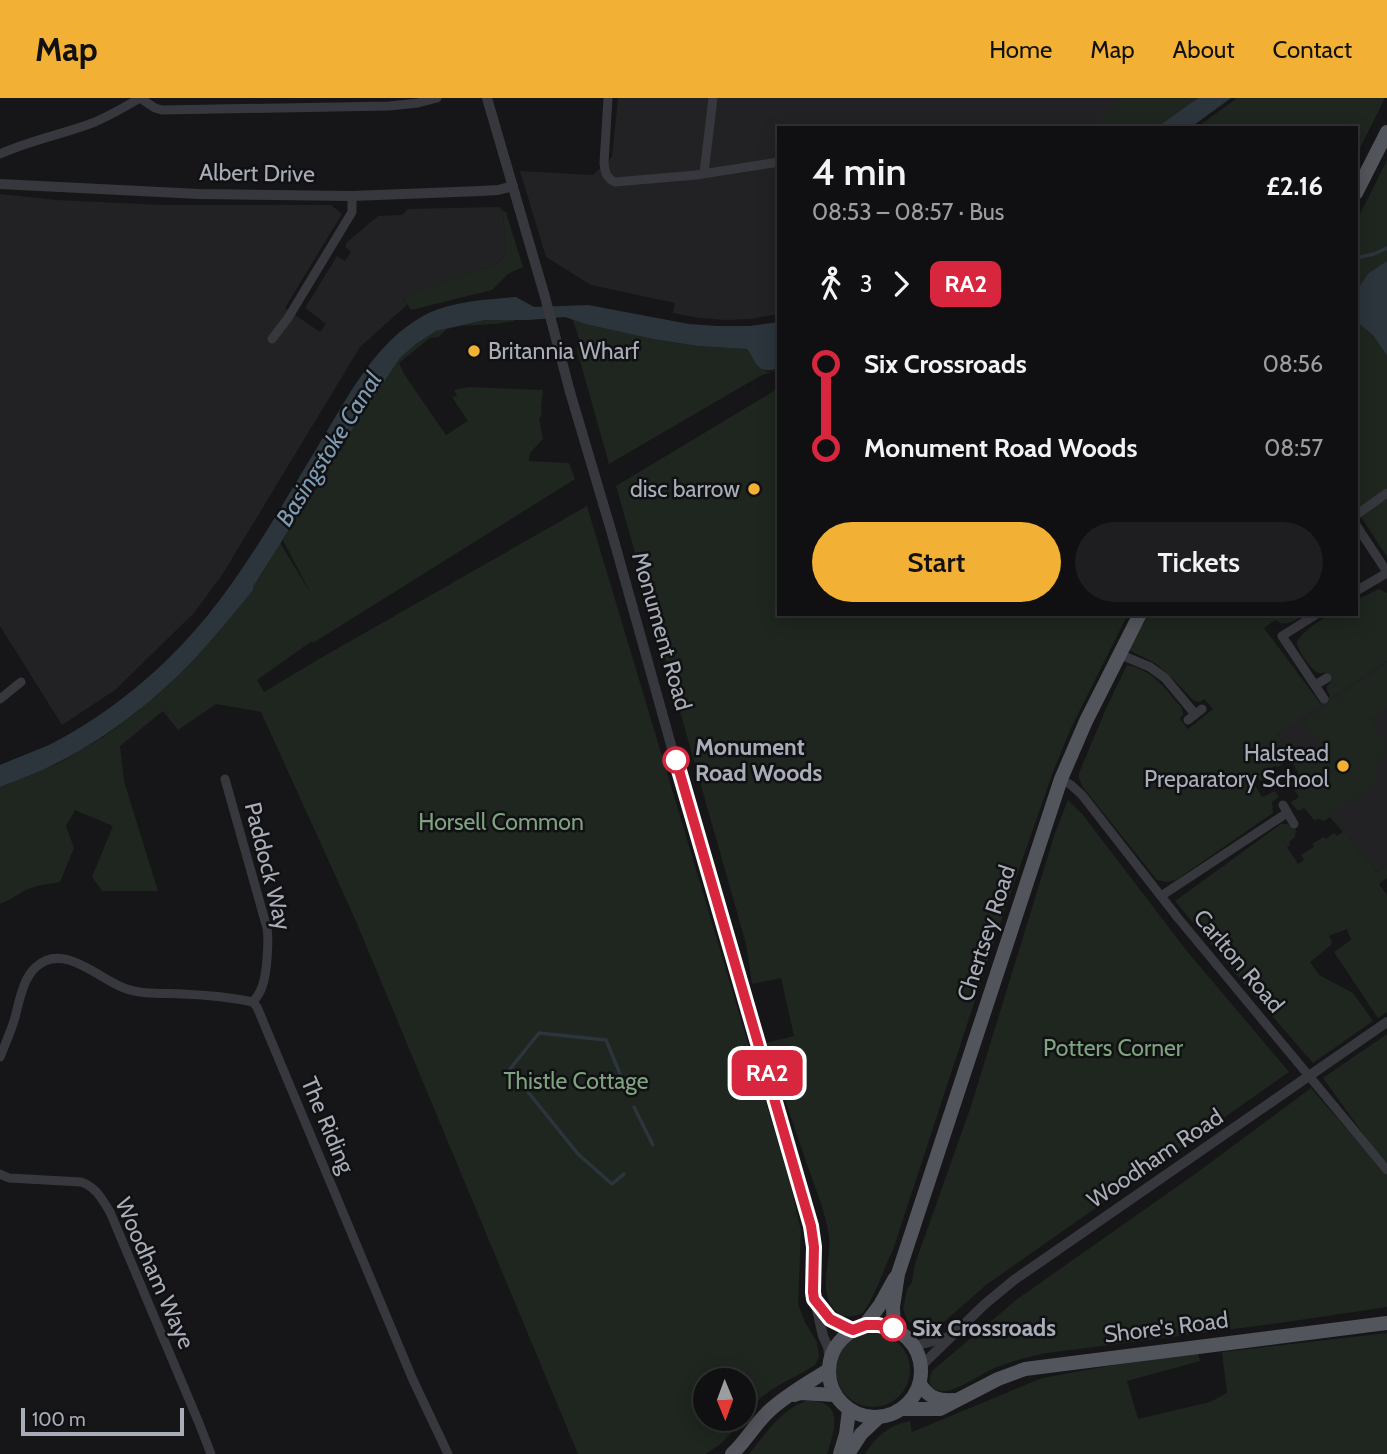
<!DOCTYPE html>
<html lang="en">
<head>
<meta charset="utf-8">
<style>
  body { margin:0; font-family:Cabin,sans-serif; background:#1e1e20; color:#f1f3f6; height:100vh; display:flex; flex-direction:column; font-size:26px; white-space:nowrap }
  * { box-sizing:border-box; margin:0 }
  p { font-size:23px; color:#9c9d9f }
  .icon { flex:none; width:38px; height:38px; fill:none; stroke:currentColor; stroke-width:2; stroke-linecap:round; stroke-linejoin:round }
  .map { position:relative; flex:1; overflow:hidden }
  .details { position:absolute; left:777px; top:28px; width:581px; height:490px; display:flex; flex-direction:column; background:#101012; border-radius:0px; box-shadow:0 4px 18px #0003,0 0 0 2px #303032 }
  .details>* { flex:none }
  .badge { padding:0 14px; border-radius:10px; font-size:24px; line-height:46px }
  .needle { width:46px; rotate:179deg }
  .controls { position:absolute; left:693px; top:1270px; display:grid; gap:14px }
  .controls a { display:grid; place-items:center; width:63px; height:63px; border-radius:50%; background:#101012; box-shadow:0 4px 18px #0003,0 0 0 2px #303032; font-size:35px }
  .scale { position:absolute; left:21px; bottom:18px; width:163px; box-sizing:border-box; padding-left:7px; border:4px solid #a8adb8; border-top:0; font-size:19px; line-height:24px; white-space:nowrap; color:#a8adb8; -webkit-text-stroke:5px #111113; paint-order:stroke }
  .map>.badge { position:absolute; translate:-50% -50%; box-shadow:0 0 0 4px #fff }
  .legs { display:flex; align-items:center; gap:10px; height:77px; padding:0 35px; font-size:23px }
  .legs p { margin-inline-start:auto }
  .overview { display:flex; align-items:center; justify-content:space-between; height:119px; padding:0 35px }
  h1 { font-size:38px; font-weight:600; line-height:52px }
  .cta { display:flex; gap:14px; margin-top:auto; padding:14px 35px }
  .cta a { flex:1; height:80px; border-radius:42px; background:#f2b134; color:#111; font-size:28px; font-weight:600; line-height:80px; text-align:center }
  .cta a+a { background:#1e1e20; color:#f1f3f6 }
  ul { padding:0 35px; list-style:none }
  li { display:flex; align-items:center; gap:24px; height:84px; font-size:26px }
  li i { display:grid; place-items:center; width:10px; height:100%; margin:0 9px; background:currentColor }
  li i::after { content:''; width:18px; height:18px; margin:-9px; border:5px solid; border-radius:50%; background:#101012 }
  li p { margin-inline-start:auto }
  li:first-child i { background:linear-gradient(#0000 50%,currentColor 0) }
  li:last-child i { background:linear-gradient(currentColor 50%,#0000 0) }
  header { display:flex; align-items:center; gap:42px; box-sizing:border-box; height:98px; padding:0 35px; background:#f2b134; color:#111 }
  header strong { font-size:33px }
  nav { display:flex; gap:38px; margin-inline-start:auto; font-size:24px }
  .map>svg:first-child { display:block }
  .built { fill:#222225 }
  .green { fill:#1e261f }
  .water { fill:#2c353c }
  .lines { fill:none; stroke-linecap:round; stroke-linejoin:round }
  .stream { stroke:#2c353c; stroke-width:3.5 }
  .minor { stroke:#37383d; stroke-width:9 }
  .tertiary { stroke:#37383d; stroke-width:10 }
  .primary { stroke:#53555c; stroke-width:14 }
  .line-1-casing { stroke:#fff; stroke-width:16 }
  .line-1 { stroke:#d7263d; stroke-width:10 }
  .poi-dot { fill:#f2b134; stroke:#111113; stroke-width:2.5 }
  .stop-1-dot { fill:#fff; stroke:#d7263d; stroke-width:3.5 }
  .labels { text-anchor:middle; stroke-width:5; stroke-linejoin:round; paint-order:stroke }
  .street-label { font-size:23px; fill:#a8adb8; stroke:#111113 }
  .poi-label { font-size:23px; fill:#a8adb8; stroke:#111113; text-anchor:end }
  .stop-label { font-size:23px; font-weight:bold; fill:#a8adb8; stroke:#111113; text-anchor:start }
  .park-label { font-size:23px; fill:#7fa381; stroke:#111113 }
  .water-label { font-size:24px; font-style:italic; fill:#7f9bb3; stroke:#111113 }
</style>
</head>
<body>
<header>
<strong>Map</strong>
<nav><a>Home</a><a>Map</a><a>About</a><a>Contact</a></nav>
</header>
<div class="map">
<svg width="1387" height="1356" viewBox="0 0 1387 1356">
  <rect width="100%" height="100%" fill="#161618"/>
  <g class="built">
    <polygon points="618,0 1122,0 1093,30 779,30 779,216 750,221 726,222 699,220 673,215 675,205 591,187 546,159 520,73 593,77 612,59"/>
    <polygon points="0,96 57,102 163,107 331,107 342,116 285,210 320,234 326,226 305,210 337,158 345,163 351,154 346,149 346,145 378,118 402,117 408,111 499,109 503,113 506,158 494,167 403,200 408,206 360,249 222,477 194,515 115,592 62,627 0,528"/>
    <polygon points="1387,563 1387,767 1376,774 1332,717 1277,636"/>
  </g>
  <g class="green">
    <polygon points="1122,0 1198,0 1156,30 1150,26 1144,30 1092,30"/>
    <polygon points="1237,0 1385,0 1356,58 1356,30 1196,30"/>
    <polygon points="1387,62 1387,459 1361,419 1364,413 1356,402 1356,124"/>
    <polygon points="503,113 506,114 523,169 508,176 492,192 411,212 403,199 494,167 506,158"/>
    <path d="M 513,221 L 515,223 L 495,226 L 461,228 L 447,231 L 438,239 L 430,240 L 399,265 L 404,276 L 446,337 L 468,323 L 452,299 L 457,298 L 454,292 L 469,289 L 543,292 L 541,311 L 542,316 L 539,321 L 543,341 L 530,355 L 529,363 L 569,365 L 575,381 L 313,545 L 312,543 L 257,582 L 264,594 L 319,561 L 587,408 L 790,1085 L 801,1133 L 798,1206 L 805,1224 L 817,1244 L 819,1259 L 815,1267 C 789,1284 761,1291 744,1320 L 744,1283 L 705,1283 L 705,1321 L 743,1321 L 722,1345 L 706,1356 L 578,1356 L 355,821 L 261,614 L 216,606 L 178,632 L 163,613 L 120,648 L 124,683 L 158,793 L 102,793 L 92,779 L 113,728 L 75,712 L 66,728 L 74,750 L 60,784 C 49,786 36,787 26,792 C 16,797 11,802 0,806 L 0,689 L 57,666 L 103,639 L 137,614 L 169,586 L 253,489 L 265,471 L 279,443 L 311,496 L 283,442 L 349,336 L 400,260 L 416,246 L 436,233 L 485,222 Z"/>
    <polygon points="573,222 585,226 653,241 698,248 747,251 758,269 768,274 779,270 779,271 760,278 609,366 577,252 579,241"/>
    <path d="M 779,290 L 779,516 L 1128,516 L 1071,630 L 1053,674 L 1002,820 L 893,1152 C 882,1174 877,1195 863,1215 C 849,1221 839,1220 831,1207 C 819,1187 832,1160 829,1138 C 825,1112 814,1087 805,1061 C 792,1022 779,983 766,945 L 794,938 L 781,880 L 752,886 L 746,846 L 616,388 Z"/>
    <path d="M 1379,491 L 1387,495 L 1387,563 L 1277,636 L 1296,664 L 1321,647 L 1305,623 L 1387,566 L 1387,610 L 1372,621 L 1368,615 L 1366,617 C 1377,635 1387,631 1385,658 L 1379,663 L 1374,669 L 1379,684 L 1332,717 L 1376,774 L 1387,767 L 1387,780 L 1379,786 L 1387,797 L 1387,914 L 1378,920 L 1334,854 L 1351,842 L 1347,831 L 1329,838 L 1332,844 L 1331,847 L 1310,864 L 1319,877 L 1353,895 L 1373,923 L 1313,965 L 1240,881 L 1175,803 L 1281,726 L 1287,726 L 1296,732 L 1295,739 L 1289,744 L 1290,747 L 1287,749 L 1298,766 L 1304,762 L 1301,757 L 1314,749 L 1312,746 L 1324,739 L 1326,741 L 1334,735 L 1337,738 L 1343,734 L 1330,719 L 1324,723 L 1319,721 L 1314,722 L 1304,710 L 1298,713 L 1291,704 L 1299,699 L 1290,685 L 1300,678 L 1289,659 L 1282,664 L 1283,666 L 1278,669 L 1275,668 L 1267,673 L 1269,678 L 1261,683 L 1258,680 L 1254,681 L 1255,687 L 1262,699 L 1275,693 L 1279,699 L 1272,704 L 1273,715 L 1176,782 L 1167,784 L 1157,782 L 1082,688 L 1079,680 L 1079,675 L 1108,606 L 1127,567 C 1152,571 1166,592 1182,610 L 1183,616 L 1180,621 L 1188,631 L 1213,611 L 1204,601 L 1200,604 L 1194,603 L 1175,583 L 1155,565 L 1129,552 L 1149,516 L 1305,516 C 1294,523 1287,530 1275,522 L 1264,530 L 1320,605 L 1330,598 L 1327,592 L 1327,588 L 1331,584 L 1324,574 C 1323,575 1321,576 1319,575 C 1312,574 1296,550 1297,544 C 1300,535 1325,518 1333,516 C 1340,515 1349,516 1356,516 L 1356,502 Z"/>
    <polygon points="1068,702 1083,717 1186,852 1289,974 986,1187 945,1223 939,1230 933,1234 922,1234 907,1222 903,1211 907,1191 912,1184 915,1166 971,1008 1055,735"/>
    <polygon points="1387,936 1387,1064 1367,1041 1323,980"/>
    <path d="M 1311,990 L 1387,1077 L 1387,1209 L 1287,1224 L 1047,1255 C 1034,1258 1021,1260 1009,1265 C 1002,1267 994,1270 988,1273 C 976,1279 944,1303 932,1289 C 928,1284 930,1278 932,1273 L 1016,1202 L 1195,1076 Z"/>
    <circle cx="873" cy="1272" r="37"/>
    <path d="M 1387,1235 L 1387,1356 L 865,1356 C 876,1338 889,1327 910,1323 L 912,1334 L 1042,1280 L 1108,1268 L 1198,1255 L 1200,1263 L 1127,1283 L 1138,1321 L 1210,1304 L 1227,1295 L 1222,1254 Z"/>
    <path d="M 806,1303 C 845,1301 835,1332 827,1356 L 749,1356 C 765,1337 781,1311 806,1303 Z"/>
  </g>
  <g class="water">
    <polygon points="1198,0 1231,0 1190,30 1156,30"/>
    <polygon points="1387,163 1387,257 1373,237 1356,223 1356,193 1369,175"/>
    <path d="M 516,199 L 534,209 L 588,207 L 689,226 L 717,228 L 750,228 L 779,224 L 779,270 C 757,277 757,266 747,251 L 698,248 L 653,241 L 585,226 L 565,219 L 529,222 L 485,222 L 436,233 L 416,246 L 400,260 L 349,336 L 253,489 L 253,492 C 235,514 217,536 198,557 C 158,600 111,637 59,664 C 40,674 20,681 0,689 L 0,667 C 16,660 33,654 49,647 C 110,616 165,570 208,517 C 250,465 283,405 318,348 C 347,301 373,246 423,218 C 451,203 485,202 516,199 Z"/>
  </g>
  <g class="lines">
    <g class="stream">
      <polyline points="1356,160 1374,156 1387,150"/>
      <polyline points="510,971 539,935 606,942 628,995"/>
      <polyline points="520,984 578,1056 612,1086 624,1076"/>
      <polyline points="634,1009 653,1047"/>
    </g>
    <g class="minor">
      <polyline points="140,0 155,10 162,12 389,8 418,5 437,0"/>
      <path d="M 608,0 L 604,65 C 605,74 606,80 615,84 L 696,77 L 779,64"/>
      <path d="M 0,56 C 31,42 64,36 95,24 C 111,17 125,9 140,0"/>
      <polyline points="704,75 713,0"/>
      <polyline points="272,241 288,220 352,114 352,98"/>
      <polyline points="1356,417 1387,395"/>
      <polyline points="1356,427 1387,474"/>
      <polyline points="1356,493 1387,475"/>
      <polyline points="1317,516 1282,538 1324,601"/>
      <polyline points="1119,556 1150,569 1165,580 1195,616"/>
      <polyline points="1315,587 1327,580"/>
      <polyline points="0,601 21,584"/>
      <polyline points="1188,622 1202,611"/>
      <path d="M 225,681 L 267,830 C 269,844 267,876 262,889 C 260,895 257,899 253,904"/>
      <polyline points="1061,681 1071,687 1082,697 1178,820 1387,1072"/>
      <polyline points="1283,707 1294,726"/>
      <polyline points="1161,798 1287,715"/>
      <path d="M 0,959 C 5,947 10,935 14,923 C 19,906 22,881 36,869 C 63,844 98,880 124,890 C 142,897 164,895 183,896 C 207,897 229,899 253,904 L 257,909 L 413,1282 L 448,1356"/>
      <path d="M 0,1076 L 9,1080 L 81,1084 C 96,1089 102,1101 110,1114 L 199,1325 L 211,1356"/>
    </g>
    <g class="tertiary">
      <polyline points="487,0 545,199 570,294 613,439 690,715 811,1128 814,1149 813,1194 823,1238 828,1249 830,1263"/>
      <polyline points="0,86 199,96 352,98 481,93 498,92 513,88"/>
      <path d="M 816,1204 C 827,1217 836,1228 853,1232"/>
      <polyline points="914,1248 949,1239"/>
      <polyline points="921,1268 985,1206 1014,1182 1387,924"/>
    </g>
    <g class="primary">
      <polyline points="1356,95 1387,34"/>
      <circle cx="875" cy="1273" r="46"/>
      <polyline points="865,1227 880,1207 895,1180"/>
      <polyline points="894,1231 893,1209 898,1176 1061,681 1086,623 1140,516"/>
      <path d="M 920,1286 C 929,1300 938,1303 954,1302"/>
      <polyline points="794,1297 800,1295 835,1297"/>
      <polyline points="903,1311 940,1311 998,1281 1025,1271 1387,1225"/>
      <path d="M 732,1356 C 746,1343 755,1326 769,1313 C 786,1297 808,1285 828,1272"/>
      <polyline points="840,1356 846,1336 849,1312"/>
      <polyline points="848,1356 861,1336 878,1320"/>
    </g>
  </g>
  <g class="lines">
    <g class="line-1-casing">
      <polyline id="line-1" points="676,662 811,1128 814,1149 813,1194 814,1201 830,1221 848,1230 853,1232 866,1227 878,1227 893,1230"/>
    </g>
    <use href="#line-1" class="line-1"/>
  </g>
  <g class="poi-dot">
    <circle cx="474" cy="253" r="7"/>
    <circle cx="754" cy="391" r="7"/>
    <circle cx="1343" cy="668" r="7"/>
  </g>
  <g class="stop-1-dot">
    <circle cx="676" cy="662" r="12"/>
    <circle cx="893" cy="1230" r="12"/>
  </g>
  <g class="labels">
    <g class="street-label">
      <text transform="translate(257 75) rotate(1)" y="8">Albert Drive</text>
      <text transform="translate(662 533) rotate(74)" y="8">Monument Road</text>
      <text transform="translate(268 768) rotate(76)" y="8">Paddock Way</text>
      <text transform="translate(986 835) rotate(-72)" y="8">Chertsey Road</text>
      <text transform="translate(1239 863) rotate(50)" y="8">Carlton Road</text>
      <text transform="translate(328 1027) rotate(67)" y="8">The Riding</text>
      <text transform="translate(1155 1060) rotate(-34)" y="8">Woodham Road</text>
      <text transform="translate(155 1175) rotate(66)" y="8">Woodham Waye</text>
      <text transform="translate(1166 1229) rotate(-7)" y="8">Shore's Road</text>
    </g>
    <g class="poi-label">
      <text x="488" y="261" text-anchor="start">Britannia Wharf</text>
      <text x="740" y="399">disc barrow</text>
      <text x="1329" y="663">Halstead<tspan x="1329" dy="26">Preparatory School</tspan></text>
    </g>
    <g class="stop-label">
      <text x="695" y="657">Monument<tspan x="695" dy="26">Road Woods</tspan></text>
      <text x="912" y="1238">Six Crossroads</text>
    </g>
    <g class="park-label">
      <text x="501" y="732">Horsell Common</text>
      <text x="1113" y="958">Potters Corner</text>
      <text x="576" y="991">Thistle Cottage</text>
    </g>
    <g class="water-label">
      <text transform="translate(329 351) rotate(-58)" y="8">Basingstoke Canal</text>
    </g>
  </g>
</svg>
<div class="controls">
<a><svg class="needle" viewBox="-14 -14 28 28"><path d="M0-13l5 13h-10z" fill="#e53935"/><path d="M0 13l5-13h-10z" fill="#9c9d9f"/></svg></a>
</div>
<div class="scale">100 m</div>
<b class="badge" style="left:767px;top:975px;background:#d7263d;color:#fff">RA2</b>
<section class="details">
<div class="overview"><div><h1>4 min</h1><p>08:53 – 08:57 · Bus</p></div><b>£2.16</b></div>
<div class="legs"><svg class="icon" aria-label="walk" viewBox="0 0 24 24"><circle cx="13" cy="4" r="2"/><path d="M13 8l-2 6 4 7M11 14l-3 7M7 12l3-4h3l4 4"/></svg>3<svg class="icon" aria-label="forward" viewBox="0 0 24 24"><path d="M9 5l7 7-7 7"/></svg><b class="badge" style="background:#d7263d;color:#fff">RA2</b></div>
<ul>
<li><i style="color:#d7263d"></i><b>Six Crossroads</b><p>08:56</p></li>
<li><i style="color:#d7263d"></i><b>Monument Road Woods</b><p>08:57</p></li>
</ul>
<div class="cta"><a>Start</a><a>Tickets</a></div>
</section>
</div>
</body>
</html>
